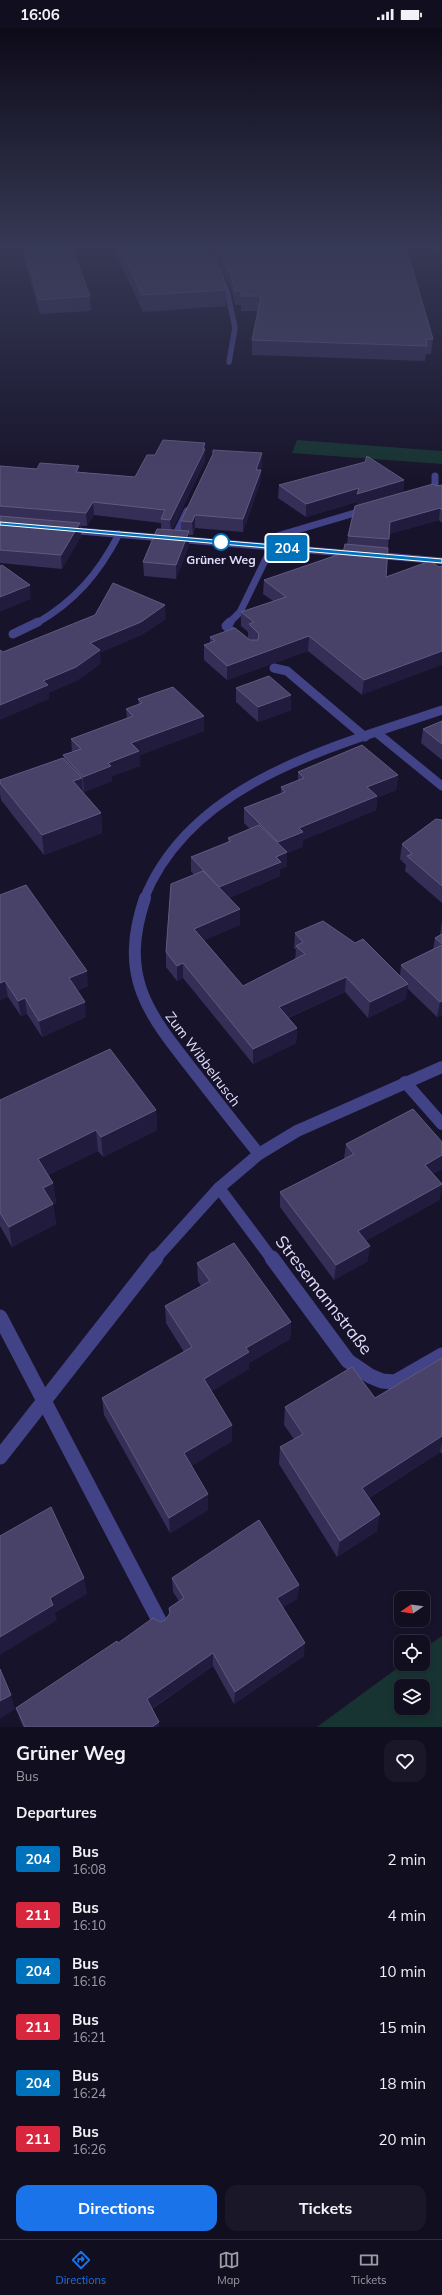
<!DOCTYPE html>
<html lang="en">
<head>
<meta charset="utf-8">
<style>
  body { margin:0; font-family:Mulish,sans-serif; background:#1a1729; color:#f1f3f6; height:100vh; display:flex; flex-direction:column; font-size:15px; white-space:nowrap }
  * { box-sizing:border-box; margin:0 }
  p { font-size:13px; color:#9c9ca5 }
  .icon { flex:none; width:22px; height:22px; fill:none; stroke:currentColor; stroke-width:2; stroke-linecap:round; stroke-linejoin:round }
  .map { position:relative; height:1699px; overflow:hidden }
  .panel { display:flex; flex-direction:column; background:#110e20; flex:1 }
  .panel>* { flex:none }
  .badge { padding:0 8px; border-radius:3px; font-size:14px; line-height:26px }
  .needle { width:26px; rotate:257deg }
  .buttons { position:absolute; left:394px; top:1563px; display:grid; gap:8px }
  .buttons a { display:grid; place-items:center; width:36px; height:36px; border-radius:8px; background:#110e20; box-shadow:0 2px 6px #0003,0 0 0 1px #302e3e; font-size:20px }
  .map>.badge { position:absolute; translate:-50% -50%; box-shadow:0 0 0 2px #fff }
  h2 { padding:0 16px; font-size:15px; line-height:36px }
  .round { display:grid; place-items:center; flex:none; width:42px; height:42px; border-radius:12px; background:#1a1729 }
  .headline { display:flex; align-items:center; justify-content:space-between; height:68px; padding:0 16px }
  h1 { font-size:19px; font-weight:700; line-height:30px }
  .action { display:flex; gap:8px; margin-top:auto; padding:8px 16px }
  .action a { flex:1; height:46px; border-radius:12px; background:#1a73e8; color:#fff; font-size:16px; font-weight:700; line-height:46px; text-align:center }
  .action a+a { background:#1a1729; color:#f1f3f6 }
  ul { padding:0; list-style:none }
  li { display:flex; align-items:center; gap:12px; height:56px; padding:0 16px }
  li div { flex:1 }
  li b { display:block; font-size:15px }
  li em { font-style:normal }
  li .badge { min-width:44px; font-weight:700; text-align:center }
  .status { display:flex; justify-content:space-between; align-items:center; height:28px; padding:0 20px; background:#110e20; direction:ltr }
  .status svg { height:11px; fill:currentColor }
  .tab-bar { display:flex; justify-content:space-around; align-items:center; height:56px; border-top:1px solid #302e3e; background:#110e20; font-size:11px; color:#9c9ca5 }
  .tab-bar a { display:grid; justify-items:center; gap:2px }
  .tab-bar .current { color:#1a73e8 }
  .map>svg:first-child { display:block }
  .green { fill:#173432; fill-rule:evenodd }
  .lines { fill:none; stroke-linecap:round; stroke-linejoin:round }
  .minor-far4 { stroke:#424286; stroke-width:5.5 }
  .minor-far3 { stroke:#424286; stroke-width:7 }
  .minor-far2 { stroke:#424286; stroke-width:9 }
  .minor-far1 { stroke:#424286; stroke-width:12 }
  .minor { stroke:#424286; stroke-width:15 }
  .wall { fill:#352e57 }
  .shaded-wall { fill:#211b3e }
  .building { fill:#484168; stroke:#605a80 }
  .line { fill:#0072bc; stroke:#fff }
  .stop-dot { fill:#fff; stroke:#0072bc; stroke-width:2 }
  .labels { text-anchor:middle; stroke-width:4; stroke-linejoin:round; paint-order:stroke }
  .far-stop-label { font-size:12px; font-weight:bold; fill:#e2dffd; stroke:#17132b }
  .street-label { font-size:14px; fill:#e2dffd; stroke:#17132b }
  .near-street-label { font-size:17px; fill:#e2dffd; stroke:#17132b }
</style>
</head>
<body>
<div class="status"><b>16:06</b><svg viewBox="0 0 49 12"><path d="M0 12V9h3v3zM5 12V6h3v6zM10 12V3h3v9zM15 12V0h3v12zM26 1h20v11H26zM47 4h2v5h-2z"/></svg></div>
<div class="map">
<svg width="442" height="1699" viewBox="0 0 442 1699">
  <rect width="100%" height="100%" fill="#17132b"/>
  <g class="green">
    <polygon points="297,412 442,423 442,436 292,425"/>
    <path d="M 442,1608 L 442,1699 L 317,1699 L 403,1636 L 423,1636 L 423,1621 ZM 401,1658 L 423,1658 L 423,1680 L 401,1680 Z"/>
  </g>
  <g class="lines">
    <g class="minor-far4">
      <polyline points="432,223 442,223"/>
      <polyline points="219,247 227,262 235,300 229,334"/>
    </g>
    <g class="minor-far3">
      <polyline points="425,464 435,459 435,448"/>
      <polyline points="67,502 356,526"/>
      <polyline points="174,510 187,483"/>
      <polyline points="374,527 442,533"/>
      <path d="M 37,595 C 75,573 99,545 119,506"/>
      <polyline points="229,595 240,584 277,508 365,482"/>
    </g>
    <g class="minor-far2">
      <polyline points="230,594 226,598 240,611"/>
      <polyline points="13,606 38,594"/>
      <polyline points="274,640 287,643 365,709"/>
      <polyline points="377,705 442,758"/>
      <path d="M 144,871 C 191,753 334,719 442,682"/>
    </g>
    <g class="minor-far1">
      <path d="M 145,870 C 118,950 148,985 195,1045 C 216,1072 237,1099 259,1126"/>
      <polyline points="405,1054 442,1096"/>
      <polyline points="219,1160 272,1231"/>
      <polyline points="155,1231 219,1160 259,1126 297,1103 442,1039"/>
    </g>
    <g class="minor">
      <polyline points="272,1230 348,1333 370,1348 382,1353 395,1354 442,1327"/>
      <polyline points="0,1289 162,1598"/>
      <polyline points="0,1429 156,1230"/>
    </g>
  </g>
  <g class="wall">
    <polygon points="115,217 403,217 433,311 431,326 426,326 425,333 252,327 252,312 258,283 241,283 241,277 235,277 231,260 212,224 209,222 226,262 226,278 143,284 115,224"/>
    <polygon points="23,218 90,268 91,283 40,286 24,231"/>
    <polygon points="205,415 205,433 172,502 181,503 181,493 262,425 262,438 260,442 261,442 260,455 243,504 195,500 193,507 189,507 189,517 176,551 144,548 143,534 161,501 161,495 94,487 87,498 81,498 81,508 62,541 0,535 0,438 37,441 79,438 79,444 135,449 155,427"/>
    <polygon points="404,452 403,464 437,458 442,457 442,495 439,492 389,506 388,520 362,667 308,623 227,652 204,632 204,617 210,615 210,609 251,612 248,610 248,604 241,598 241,584 273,573 263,566 264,552 343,525 347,516 348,508 357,478 357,474 306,489 278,470 279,457"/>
    <polygon points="236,660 291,667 291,682 258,694 236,674"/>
    <polygon points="138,671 204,703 140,727 140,738 112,748 112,753 84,764 83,762 83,764 101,785 102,805 44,827 1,772 0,766 0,755 64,730 63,727 72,724 71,711 127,691 126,681 139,677"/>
    <polygon points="442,693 442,732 421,715 423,701"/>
    <polygon points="298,744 398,747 396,762 377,770 376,782 303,812 302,819 287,825 287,838 280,841 280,848 229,870 240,881 240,897 204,912 243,958 295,932 296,922 294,920 295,905 400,948 401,937 433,921 435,910 440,907 442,892 442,987 437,989 407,960 406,971 368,990 345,964 288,990 297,1000 296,1015 253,1036 183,950 177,953 166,939 166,924 194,847 191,843 191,829 228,814 228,810 250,801 244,795 244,780 281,766 281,759 298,753"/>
    <polygon points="442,792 442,875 405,843 406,837 400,831 402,816"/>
    <polygon points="0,867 88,958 77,963 86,989 42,1009 27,986 21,988 8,969 0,972"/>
    <polygon points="0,1072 156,1082 157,1102 103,1129 98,1123 48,1147 53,1155 56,1175 53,1176 56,1196 12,1219 0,1198"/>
    <polygon points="442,1114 442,1141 433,1146 442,1156 439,1172 365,1213 368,1233 334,1252 280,1179 280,1164 344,1131 346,1116"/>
    <polygon points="197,1235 291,1294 290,1311 249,1335 249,1341 211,1363 232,1413 191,1438 208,1482 170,1505 104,1387 102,1370 184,1324 166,1295 165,1278 201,1258 198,1253"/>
    <polygon points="442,1330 442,1426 440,1424 369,1470 377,1503 337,1529 279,1436 280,1419 294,1411 284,1397 285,1379 375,1370"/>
    <polygon points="172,1550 299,1557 297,1571 283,1579 304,1628 234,1676 213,1638 152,1681 159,1699 23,1699 16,1680 118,1615 160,1594 165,1592 169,1587 169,1580 179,1573 173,1564"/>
  </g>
  <g class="shaded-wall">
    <polygon points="205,415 205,433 171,505 170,492"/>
    <polygon points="262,425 262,438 256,454 256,442"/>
    <polygon points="79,438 80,451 76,444"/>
    <polygon points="261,442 260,455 243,504 243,491"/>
    <polygon points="404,452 403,465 356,479 357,474 306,489 306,476 359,460"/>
    <polygon points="93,474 94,487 87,498 86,485"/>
    <polygon points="440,480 439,492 389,506 390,494"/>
    <polygon points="195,487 195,500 193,507 192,494"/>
    <polygon points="80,495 81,508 62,541 61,527"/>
    <polygon points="189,503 189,517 176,551 176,537"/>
    <polygon points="30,557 31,571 0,584 0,569"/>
    <polygon points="165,577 166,591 142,607 100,625 101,636 77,653 49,665 49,671 0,692 0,677 43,653 90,615"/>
    <polygon points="309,608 308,623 227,652 227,638"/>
    <polygon points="442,623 442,637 362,667 364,652"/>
    <polygon points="291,667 291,682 258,694 258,679"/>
    <polygon points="204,688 204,703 140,727 140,738 112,748 112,753 84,764 83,749 108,735 131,715"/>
    <polygon points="398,747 396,762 377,770 376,782 303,812 302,819 287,825 287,838 280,841 280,848 219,874 219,859 277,828 278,814 299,800 367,759"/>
    <polygon points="82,750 83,770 73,753"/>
    <polygon points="101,785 102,805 44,827 42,807"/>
    <polygon points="240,881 240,897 195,916 194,901"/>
    <polygon points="183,935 183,950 177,953 177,938"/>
    <polygon points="87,943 88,958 70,966 69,950"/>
    <polygon points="346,949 345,964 278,994 279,979"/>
    <polygon points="5,953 8,969 0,972 0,955"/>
    <polygon points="408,956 406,971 368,990 370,974"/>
    <polygon points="25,970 27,986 21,988 18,973"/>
    <polygon points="442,973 442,987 437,989 440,974"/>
    <polygon points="85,974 86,989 42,1009 39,993"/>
    <polygon points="297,1000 296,1015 253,1036 253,1021"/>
    <polygon points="156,1082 157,1102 103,1129 101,1109"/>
    <polygon points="96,1102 98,1123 41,1151 38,1131"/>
    <polygon points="442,1127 442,1141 422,1152 425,1137"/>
    <polygon points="53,1155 56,1175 46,1180 43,1160"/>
    <polygon points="442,1156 439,1172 356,1218 358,1203"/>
    <polygon points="53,1176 56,1196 12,1219 9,1199"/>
    <polygon points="370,1218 368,1233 334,1252 336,1237"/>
    <polygon points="291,1294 290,1311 249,1335 249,1341 204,1368 204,1351 246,1320"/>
    <polygon points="232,1397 232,1413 184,1442 184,1425"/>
    <polygon points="442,1408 442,1415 440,1424 359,1476 362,1460"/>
    <polygon points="208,1466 208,1482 170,1505 169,1490"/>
    <polygon points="380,1486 377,1503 337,1529 340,1513"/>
    <polygon points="84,1550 87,1566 55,1585 57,1592 0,1627 0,1609 50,1570"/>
    <polygon points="299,1557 297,1571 276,1584 277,1570"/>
    <polygon points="305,1615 304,1628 234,1676 235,1664"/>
    <polygon points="213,1625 213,1638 148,1683 147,1671"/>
    <polygon points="11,1667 15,1681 0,1691 0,1673"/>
    <polygon points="159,1694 159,1699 152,1699"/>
  </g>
  <g class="building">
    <polygon points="31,217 71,217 90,268 39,272 23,218"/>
    <polygon points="119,217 207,217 223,247 226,262 142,267"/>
    <polygon points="215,217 403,217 406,219 433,311 426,311 427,318 252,312 261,268 241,268 241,263 235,263 231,246"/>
    <polygon points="163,412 205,415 203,421 205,421 170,492 161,491 165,482 93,474 86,485 0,478 0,438 37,441 40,435 79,438 76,444 135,449 147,427 155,427"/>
    <polygon points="213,422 262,425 256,442 261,442 243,491 195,487 192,494 181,493 213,426"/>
    <polygon points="367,428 404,452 357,466 359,460 306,476 279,457 365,434"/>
    <polygon points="433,456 437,458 442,457 442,482 440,480 390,494 389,511 348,508 355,478"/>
    <polygon points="0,488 80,495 61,527 0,522"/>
    <polygon points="157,501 189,503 176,537 143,534"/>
    <polygon points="345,516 388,520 386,549 430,533 439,539 442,538 442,623 364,652 309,608 227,638 204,617 215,613 210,609 235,600 250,612 258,612 259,606 249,596 254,594 241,584 286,569 264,552 343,525"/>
    <polygon points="2,537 30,557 0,569 0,538"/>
    <polygon points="113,555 165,577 141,594 90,615 100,622 76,639 43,653 48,657 0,677 0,622 3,624 95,587"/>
    <polygon points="269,648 291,667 258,679 236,660"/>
    <polygon points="173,659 204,688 131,715 139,723 108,735 111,738 83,749 63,727 81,721 71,711 133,688 126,681 142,675 138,671"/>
    <polygon points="442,693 442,716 423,701"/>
    <polygon points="362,717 398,747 367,759 377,768 299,800 303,804 278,814 244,780 285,764 281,759 304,750 298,744"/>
    <polygon points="63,730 82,750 73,753 101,785 42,807 0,755 0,752"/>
    <polygon points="436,791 442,792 442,858 407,828 412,826 402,816"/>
    <polygon points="259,797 287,824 276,829 281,834 219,859 191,829 231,813 228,810"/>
    <polygon points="203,843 240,881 194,901 243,958 305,926 296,918 303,914 295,905 323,893 355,915 363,911 408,956 370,974 346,949 279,979 297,1000 253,1021 183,935 177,938 166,924 171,856"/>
    <polygon points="26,857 87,943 69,950 85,974 39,993 25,970 18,973 5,953 0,955 0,867"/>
    <polygon points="442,906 442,916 435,910"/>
    <polygon points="442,917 442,973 440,974 401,937"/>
    <polygon points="110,1021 156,1082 101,1109 96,1102 38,1131 53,1155 43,1160 53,1176 9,1199 0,1185 0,1072"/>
    <polygon points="413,1081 442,1114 442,1127 425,1137 442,1156 358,1203 370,1218 336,1237 280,1164 354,1126 346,1116"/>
    <polygon points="234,1215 291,1294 246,1320 249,1324 204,1351 232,1397 184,1425 208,1466 169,1490 102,1370 192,1319 165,1278 210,1253 197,1235"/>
    <polygon points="442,1330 442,1408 362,1460 380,1486 340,1513 280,1419 303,1406 285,1379 352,1339 375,1370"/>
    <polygon points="51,1479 84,1550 50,1570 53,1577 0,1609 0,1508"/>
    <polygon points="259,1492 299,1557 277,1570 305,1615 235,1664 213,1625 147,1671 159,1694 152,1699 25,1699 16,1680 117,1613 118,1615 153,1590 160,1594 165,1592 170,1585 169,1580 184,1570 172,1550"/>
    <polygon points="0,1641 11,1667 0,1673"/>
  </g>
  <linearGradient id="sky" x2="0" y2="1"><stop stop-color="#0d0a18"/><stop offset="0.48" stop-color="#363955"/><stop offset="1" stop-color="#363955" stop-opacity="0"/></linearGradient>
  <rect width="442" height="455" fill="url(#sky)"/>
  <polygon class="line" points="0,494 442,531 442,535 0,497"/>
  <circle class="stop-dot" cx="221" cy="514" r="8"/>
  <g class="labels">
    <g class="far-stop-label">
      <text x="221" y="536">Grüner Weg</text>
    </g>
    <g class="street-label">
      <text transform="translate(203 1031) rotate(53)" y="5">Zum Wibbelrusch</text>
    </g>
    <g class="near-street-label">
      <text transform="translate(324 1267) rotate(52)" y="6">Stresemannstraße</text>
    </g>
  </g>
</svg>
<div class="buttons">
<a><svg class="needle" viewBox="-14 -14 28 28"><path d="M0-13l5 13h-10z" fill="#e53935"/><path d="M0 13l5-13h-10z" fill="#9c9ca5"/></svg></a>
<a><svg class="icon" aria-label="locate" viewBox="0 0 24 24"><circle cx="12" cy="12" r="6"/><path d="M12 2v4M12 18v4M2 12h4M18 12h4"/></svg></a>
<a><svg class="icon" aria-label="layers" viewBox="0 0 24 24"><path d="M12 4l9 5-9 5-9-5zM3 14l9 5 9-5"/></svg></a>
</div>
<b class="badge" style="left:287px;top:520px;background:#0072bc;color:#fff">204</b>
</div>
<section class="panel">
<div class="headline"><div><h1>Grüner Weg</h1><p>Bus</p></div><a class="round"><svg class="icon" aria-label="heart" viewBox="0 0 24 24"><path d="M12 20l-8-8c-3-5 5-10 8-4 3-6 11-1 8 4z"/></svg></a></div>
<h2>Departures</h2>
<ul>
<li><span class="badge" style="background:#0072bc;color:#fff">204</span><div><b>Bus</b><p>16:08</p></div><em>2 min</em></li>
<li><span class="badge" style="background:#d7263d;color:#fff">211</span><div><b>Bus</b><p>16:10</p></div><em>4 min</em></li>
<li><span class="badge" style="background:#0072bc;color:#fff">204</span><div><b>Bus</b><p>16:16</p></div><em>10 min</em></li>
<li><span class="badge" style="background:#d7263d;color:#fff">211</span><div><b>Bus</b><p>16:21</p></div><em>15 min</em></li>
<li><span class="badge" style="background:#0072bc;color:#fff">204</span><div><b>Bus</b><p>16:24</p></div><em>18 min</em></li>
<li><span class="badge" style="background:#d7263d;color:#fff">211</span><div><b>Bus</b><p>16:26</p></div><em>20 min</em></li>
</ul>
<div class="action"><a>Directions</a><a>Tickets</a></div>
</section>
<nav class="tab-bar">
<a class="current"><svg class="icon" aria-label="directions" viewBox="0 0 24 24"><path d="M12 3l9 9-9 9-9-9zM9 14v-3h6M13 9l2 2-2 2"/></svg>Directions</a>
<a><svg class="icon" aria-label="map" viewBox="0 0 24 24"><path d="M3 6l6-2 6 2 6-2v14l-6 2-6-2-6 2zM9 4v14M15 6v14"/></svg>Map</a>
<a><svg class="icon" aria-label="tickets" viewBox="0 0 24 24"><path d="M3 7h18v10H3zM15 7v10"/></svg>Tickets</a>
</nav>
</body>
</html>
